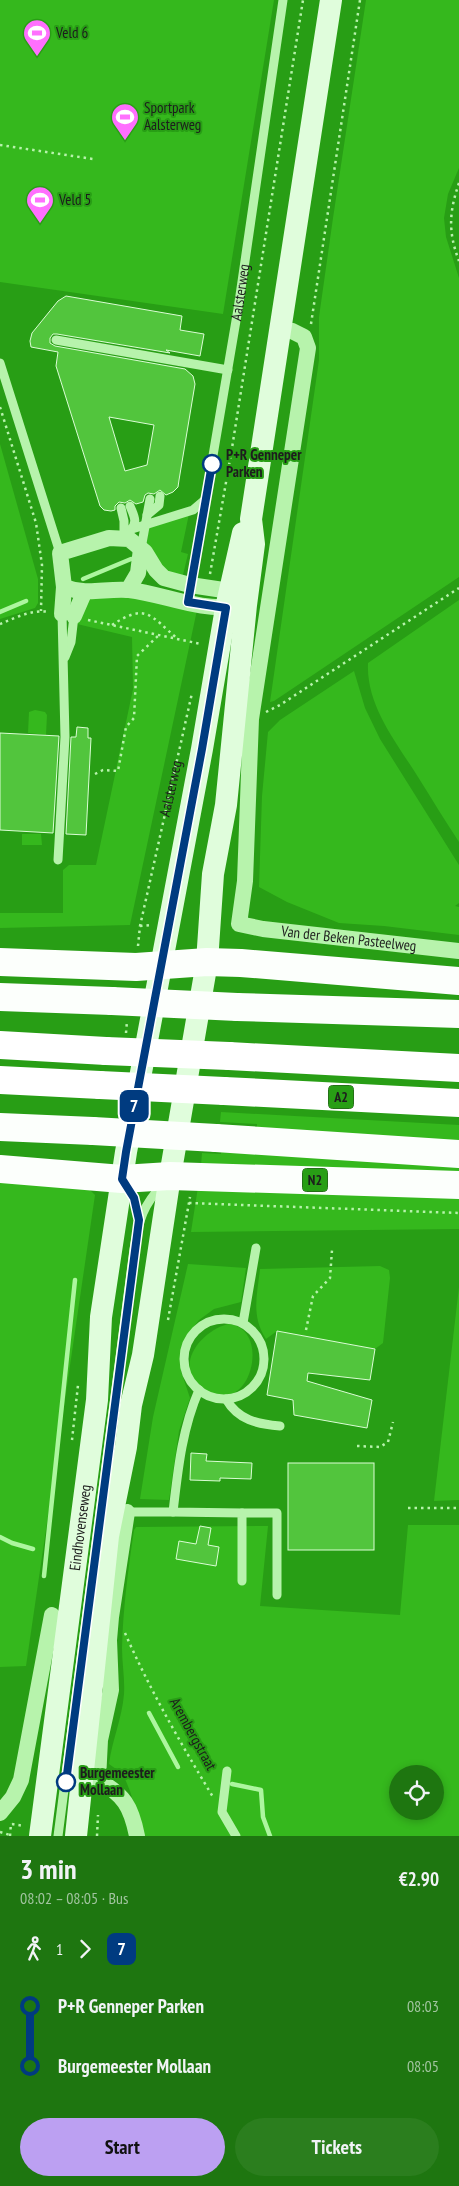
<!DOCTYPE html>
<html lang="en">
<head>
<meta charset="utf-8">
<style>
  body { margin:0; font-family:"PT Sans Narrow",sans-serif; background:#2b7e1e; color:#f1f3f6; height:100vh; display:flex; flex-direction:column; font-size:19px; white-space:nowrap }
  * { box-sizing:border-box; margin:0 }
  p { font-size:16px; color:#a1c49f }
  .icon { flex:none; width:28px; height:28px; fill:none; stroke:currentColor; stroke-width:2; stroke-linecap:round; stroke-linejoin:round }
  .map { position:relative; height:1836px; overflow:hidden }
  .panel { display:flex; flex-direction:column; background:#1e7610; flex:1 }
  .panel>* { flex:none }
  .badge { padding:0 10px; border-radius:8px; font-size:18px; line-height:32px }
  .controls { position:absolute; left:389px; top:1765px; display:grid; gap:10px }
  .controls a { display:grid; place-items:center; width:55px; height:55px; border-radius:50%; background:#1e7610; box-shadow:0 2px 8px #0003; font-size:25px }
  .map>.badge { position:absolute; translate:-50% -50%; box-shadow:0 0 0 2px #fff }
  .legs { display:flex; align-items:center; gap:8px; height:55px; padding:0 20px; font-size:16px }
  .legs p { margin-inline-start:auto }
  .head { display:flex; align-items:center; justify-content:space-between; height:85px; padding:0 20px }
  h1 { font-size:28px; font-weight:600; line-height:38px }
  .cta { display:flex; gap:10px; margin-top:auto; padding:10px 20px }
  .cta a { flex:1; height:58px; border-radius:30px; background:#bca0f2; color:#111; font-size:20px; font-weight:600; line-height:58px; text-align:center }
  .cta a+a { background:#2b7e1e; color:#f1f3f6 }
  ul { padding:0 20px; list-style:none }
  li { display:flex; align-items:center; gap:18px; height:60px; font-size:19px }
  li i { display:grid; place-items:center; width:8px; height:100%; margin:0 6px; background:currentColor }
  li i::after { content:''; width:12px; height:12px; margin:-6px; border:4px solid; border-radius:50%; background:#1e7610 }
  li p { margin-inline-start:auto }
  li:first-child i { background:linear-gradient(#0000 50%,currentColor 0) }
  li:last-child i { background:linear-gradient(currentColor 50%,#0000 0) }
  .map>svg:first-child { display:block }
  .green { fill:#35b81d; fill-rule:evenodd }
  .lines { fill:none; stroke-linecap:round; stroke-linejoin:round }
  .stream { stroke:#adf69f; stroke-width:4.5 }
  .building { fill:#52c53d; stroke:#dbfdd5; fill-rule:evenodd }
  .path { stroke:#b7f3ac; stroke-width:2.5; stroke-dasharray:2.5 4; stroke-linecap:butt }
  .service { stroke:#b7f3ac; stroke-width:9 }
  .minor { stroke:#b7f3ac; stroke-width:16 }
  .secondary { stroke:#e0fddc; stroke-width:22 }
  .trunk { stroke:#fcfffc; stroke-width:28 }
  .motorway { stroke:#fff; stroke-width:28 }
  .trunk-bridge { stroke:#fcfffc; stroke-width:28 }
  .motorway-bridge { stroke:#fff; stroke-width:28 }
  .line-1-casing { stroke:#fff; stroke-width:11 }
  .line-1 { stroke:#003b80; stroke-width:8 }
  .stop-1-dot { fill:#fff; stroke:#003b80; stroke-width:2.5 }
  .labels { text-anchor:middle; stroke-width:4; stroke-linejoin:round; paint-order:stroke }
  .shield { fill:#289e15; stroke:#20441b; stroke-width:1 }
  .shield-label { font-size:14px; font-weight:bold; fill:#1d1d1d }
  .poi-label { font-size:15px; fill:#1d1d1d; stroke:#289e15; text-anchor:start }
  .street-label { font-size:15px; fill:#1d1d1d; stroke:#289e15 }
  .stop-label { font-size:15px; font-weight:bold; fill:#1d1d1d; stroke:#289e15; text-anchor:start }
</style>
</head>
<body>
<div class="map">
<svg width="459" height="1836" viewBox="0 0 459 1836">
  <rect width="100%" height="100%" fill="#289e15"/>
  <g class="green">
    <polygon points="0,0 274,0 223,314 0,282"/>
    <polygon points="366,0 459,0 459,168 448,194 444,218 446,237 459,278 459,577 274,701 270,702 319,360 319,317 333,218"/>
    <polygon points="0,444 38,579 38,603 35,608 0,619"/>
    <polygon points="189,514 181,552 188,554 182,579 171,576 146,548 149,527"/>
    <polygon points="111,593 197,610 130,925 0,928 0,913 63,913 63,870 69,865 96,865 133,689 132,637 77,624 89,598"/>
    <path d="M 459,600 L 459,842 C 445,821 432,799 418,777 C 397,743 366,706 368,663 Z"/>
    <polygon points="354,671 365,708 380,739 459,865 459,903 455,906 459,907 459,935 384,926 339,923 287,902 259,887 262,796 268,732 280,720"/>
    <polygon points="35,710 45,712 47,715 46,735 28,733 29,712"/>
    <polygon points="22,834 41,834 42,845 22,845"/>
    <polygon points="221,1112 459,1125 459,1146 257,1133 257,1124 220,1122"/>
    <polygon points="221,1152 459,1165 459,1179 201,1165 202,1153 221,1154"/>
    <polygon points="0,1181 90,1190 95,1195 26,1666 0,1667"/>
    <polygon points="198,1187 459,1191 459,1229 191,1232"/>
    <polygon points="188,1264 246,1268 241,1302 214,1309 199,1320 189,1333 181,1351 181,1371 190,1398 179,1431 169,1500 140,1499 153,1417"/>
    <path d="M 380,1266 L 389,1270 L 390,1278 L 383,1343 L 375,1349 L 277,1331 L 266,1339 C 251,1316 257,1296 260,1269 Z"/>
    <polygon points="459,1287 459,1500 434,1501"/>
    <path d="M 228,1324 C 272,1327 252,1418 206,1391 C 171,1370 198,1332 228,1324 Z"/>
    <path d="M 408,1525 L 459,1525 L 459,1836 L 144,1836 L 130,1791 L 123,1774 L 109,1764 C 112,1740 122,1719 124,1694 C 125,1679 122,1663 122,1648 C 123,1609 128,1570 134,1530 L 136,1527 L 268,1526 L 260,1606 L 400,1615 ZM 398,1774 L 435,1774 L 435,1811 L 398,1811 Z"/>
  </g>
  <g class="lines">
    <g class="stream">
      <polyline points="83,579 131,559"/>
      <polyline points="0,612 26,601"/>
      <polyline points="0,1537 12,1543 33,1549"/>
      <polyline points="44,1576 75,1280"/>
      <polyline points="149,1713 178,1767"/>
      <polyline points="232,1784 261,1790 263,1817 270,1836"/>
    </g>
  </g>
  <g class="building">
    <path d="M 66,296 L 182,316 L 180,330 L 204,334 L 200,356 L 166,350 L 170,353 L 57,334 L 53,334 L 50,338 L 50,343 L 55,346 L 185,369 L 193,376 L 195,384 L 179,480 L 178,487 L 173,492 L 166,495 L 160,490 L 154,494 L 148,493 L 145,495 L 143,502 L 136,504 L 130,500 L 125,503 L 119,502 L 115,506 L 115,510 L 111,511 L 104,510 L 100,506 L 56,366 L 58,352 L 31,347 L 30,341 L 32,333 L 58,301 ZM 109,417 L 154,425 L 147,465 L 125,471 Z"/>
    <polygon points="77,727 88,728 88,738 91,738 86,835 66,834 71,737 76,737"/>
    <polygon points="0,733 59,736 53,833 0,830"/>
    <polygon points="277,1331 375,1349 370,1380 308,1373 307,1381 372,1400 367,1428 294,1415 293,1400 267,1395"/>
    <polygon points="191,1453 207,1454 206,1461 252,1463 251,1479 220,1478 220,1481 190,1480"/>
    <rect x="288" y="1463" width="86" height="87"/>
    <polygon points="200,1526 211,1528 208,1545 219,1547 216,1566 176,1559 179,1541 196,1544"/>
  </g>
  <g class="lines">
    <g class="path">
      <polyline points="0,145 93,159"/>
      <path d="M 459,183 C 449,212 448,232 459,261"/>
      <polyline points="311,324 360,0"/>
      <polyline points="0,407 36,523 42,565 41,611"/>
      <polyline points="210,574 232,448 303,0"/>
      <polyline points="88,620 201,644"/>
      <path d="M 0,624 C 15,618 32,609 49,612"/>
      <path d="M 112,625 C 147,602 150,616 178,639"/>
      <polyline points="266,712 280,705 459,588"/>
      <polyline points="95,774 103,770 118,771 126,727 134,718 137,656 158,636"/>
      <polyline points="140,926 151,925"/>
      <path id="s1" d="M 138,946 L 140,926 L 192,693"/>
      <polyline points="126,1033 127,1021"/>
      <polyline points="189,1203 459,1213"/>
      <polyline points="168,1320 190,1197"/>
      <polyline points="306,1330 313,1296 330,1278 332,1250"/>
      <polyline points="72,1440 78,1385"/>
      <polyline points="357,1446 380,1447 388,1442 393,1422"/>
      <polyline points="408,1508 459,1508"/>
      <path d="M 125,1633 C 150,1690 181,1744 213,1797"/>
      <polyline points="12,1824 24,1826"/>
      <polyline points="0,1832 10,1835"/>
      <polyline points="10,1836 11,1823"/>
      <polyline points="97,1836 98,1815"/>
    </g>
    <g class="service">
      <polyline points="56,340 228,370"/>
      <polyline points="0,363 60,553"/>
      <polyline points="121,508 124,521 124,532"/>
      <polyline points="147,515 159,505 160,496"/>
      <polyline points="132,529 193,510 206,499"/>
      <path d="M 130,530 C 139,523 133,514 130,506"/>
      <polyline points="141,549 150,499"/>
      <path id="s2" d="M 188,602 L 238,309 L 283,0"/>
      <polyline points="65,657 71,642 74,616"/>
      <polyline points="58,860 65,737 62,614"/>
      <polyline points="125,1183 134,1198 139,1220"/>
      <circle cx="224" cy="1359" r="40"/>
      <polyline points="243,1323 256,1248"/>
      <path d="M 199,1390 C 182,1429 178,1469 173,1512 L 242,1513 L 242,1581"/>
      <path d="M 226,1399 C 238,1420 257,1424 280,1426"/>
      <polyline points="127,1512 173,1512"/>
      <polyline points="242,1513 277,1513 277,1595"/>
      <polyline points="227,1771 222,1812 236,1836"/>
      <path d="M 58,1836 L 134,1249 C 139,1219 143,1205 164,1183"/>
    </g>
    <g class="minor">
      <path id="s3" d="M 280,329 L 292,331 L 304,337 L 308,348 L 251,719 L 245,881 L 239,924 L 263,929 L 459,951"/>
      <path d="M 64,587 C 89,596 104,588 129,590 C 164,594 200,612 236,606"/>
      <polyline points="128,590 138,573 141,549"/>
      <polyline points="62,614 64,587 60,553 109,538 129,539 145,552 156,570 164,578 190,585 230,591 238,598"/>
      <polyline points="74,616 84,593"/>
      <path d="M 127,1512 L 111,1617 L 109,1640 L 111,1690 L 100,1740 L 98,1780 C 124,1795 131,1806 137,1836"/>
      <polyline points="0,1813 13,1797 21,1780 52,1615"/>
    </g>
    <g class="secondary">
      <path id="s4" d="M 40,1836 L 97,1400 L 101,1317 L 126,1152 L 202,749 L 226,608 L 243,533"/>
      <polyline points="76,1836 108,1536 126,1447 131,1405 143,1355 170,1176 207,962 213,874 226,805 246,605 254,544 251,519 331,0"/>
    </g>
    <g class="trunk">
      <polyline points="0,962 136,967 207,962 241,963 459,981"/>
      <polyline points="0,997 112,1001"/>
      <polyline points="237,1007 459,1014"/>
      <polyline points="0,1127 93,1131"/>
      <polyline points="216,1138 459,1154"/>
      <polyline points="0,1169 122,1179 170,1176 459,1185"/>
    </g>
    <g class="motorway">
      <polyline points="0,1045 106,1051"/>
      <polyline points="229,1056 459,1068"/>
      <polyline points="0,1080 100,1085"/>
      <polyline points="224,1091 459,1103"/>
    </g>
    <g class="trunk-bridge">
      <polyline points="112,1001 237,1007"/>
      <polyline points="93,1131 216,1138"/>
    </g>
    <g class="motorway-bridge">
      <polyline points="106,1051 229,1056"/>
      <polyline points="100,1085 224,1091"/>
    </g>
  </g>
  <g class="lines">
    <g class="line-1-casing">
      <polyline id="line-1" points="66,1782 139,1220 134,1198 122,1179 126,1152 202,749 226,608 188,602 212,464"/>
    </g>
    <use href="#line-1" class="line-1"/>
  </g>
  <defs>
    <g id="stadium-pin" transform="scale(1.4375)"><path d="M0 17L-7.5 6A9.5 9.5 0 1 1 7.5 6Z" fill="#ff6ffe" stroke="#289e15"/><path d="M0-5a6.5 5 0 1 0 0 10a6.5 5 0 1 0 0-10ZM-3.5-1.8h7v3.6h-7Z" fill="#fff"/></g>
  </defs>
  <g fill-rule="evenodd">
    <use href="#stadium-pin" x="37" y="33"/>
    <use href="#stadium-pin" x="125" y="117"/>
    <use href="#stadium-pin" x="40" y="200"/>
  </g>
  <g class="stop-1-dot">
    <circle cx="212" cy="464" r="9"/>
    <circle cx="66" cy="1782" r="9"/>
  </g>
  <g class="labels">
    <g class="shield">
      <rect x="328.5" y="1085.5" width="25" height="23" rx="4"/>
      <rect x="302.5" y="1168.5" width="25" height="23" rx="4"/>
    </g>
    <g class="shield-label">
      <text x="341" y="1102">A2</text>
      <text x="315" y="1185">N2</text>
    </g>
    <g class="poi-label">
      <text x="56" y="38">Veld 6</text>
      <text x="144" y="113">Sportpark<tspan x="144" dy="17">Aalsterweg</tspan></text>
      <text x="59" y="205">Veld 5</text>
    </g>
    <g class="street-label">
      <text dy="5" stroke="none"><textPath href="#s2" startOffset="314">Aalsterweg</textPath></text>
      <text dy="5" stroke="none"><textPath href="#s1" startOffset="161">Aalsterweg</textPath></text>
      <text dy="5" stroke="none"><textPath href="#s3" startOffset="729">Van der Beken Pasteelweg</textPath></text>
      <text dy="5" stroke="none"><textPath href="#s4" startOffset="311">Eindhovenseweg</textPath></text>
      <text transform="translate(193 1734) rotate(61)" y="5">Arembergstraat</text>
    </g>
    <g class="stop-label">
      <text x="226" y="460">P+R Genneper<tspan x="226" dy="17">Parken</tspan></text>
      <text x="80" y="1778">Burgemeester<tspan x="80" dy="17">Mollaan</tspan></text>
    </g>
  </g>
</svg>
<div class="controls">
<a><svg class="icon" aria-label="locate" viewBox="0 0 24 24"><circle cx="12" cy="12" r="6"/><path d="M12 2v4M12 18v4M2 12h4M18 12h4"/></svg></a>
</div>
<b class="badge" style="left:134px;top:1106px;background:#003b80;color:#fff">7</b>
</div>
<section class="panel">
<div class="head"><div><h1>3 min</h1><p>08:02 – 08:05 · Bus</p></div><b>€2.90</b></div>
<div class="legs"><svg class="icon" aria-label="walk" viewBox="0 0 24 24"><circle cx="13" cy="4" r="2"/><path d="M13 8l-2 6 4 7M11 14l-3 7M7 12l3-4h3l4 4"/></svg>1<svg class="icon" aria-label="forward" viewBox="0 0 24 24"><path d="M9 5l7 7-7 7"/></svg><b class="badge" style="background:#003b80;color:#fff">7</b></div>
<ul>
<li><i style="color:#003b80"></i><b>P+R Genneper Parken</b><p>08:03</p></li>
<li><i style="color:#003b80"></i><b>Burgemeester Mollaan</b><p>08:05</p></li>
</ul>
<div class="cta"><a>Start</a><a>Tickets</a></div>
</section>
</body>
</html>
